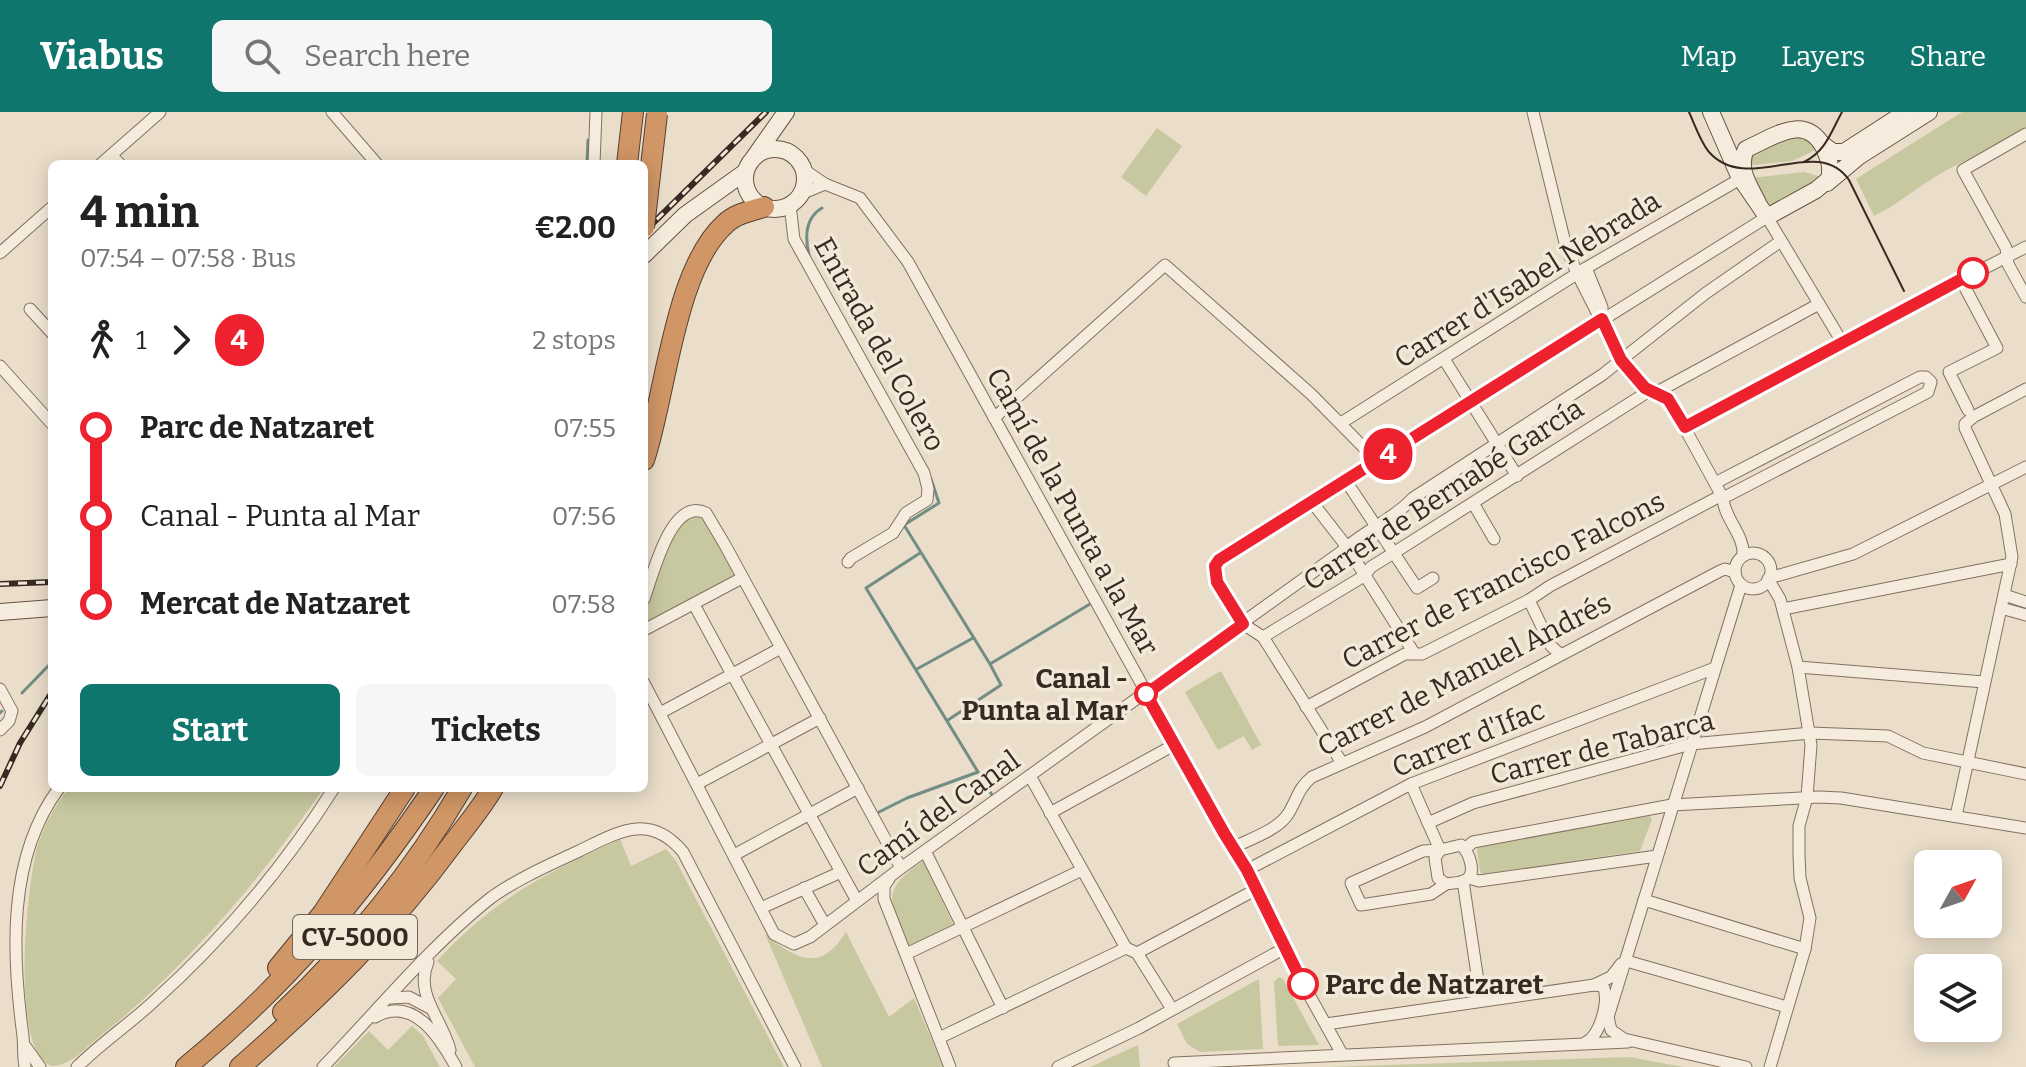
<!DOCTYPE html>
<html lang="en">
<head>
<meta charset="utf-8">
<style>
  body { margin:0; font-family:Bitter,serif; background:#f6f6f6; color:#222; height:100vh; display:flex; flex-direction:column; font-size:30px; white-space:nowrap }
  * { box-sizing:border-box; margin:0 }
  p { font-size:26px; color:#767676 }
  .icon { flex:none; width:44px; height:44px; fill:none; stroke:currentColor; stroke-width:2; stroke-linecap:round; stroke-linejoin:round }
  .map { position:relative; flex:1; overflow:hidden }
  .sheet { position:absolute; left:48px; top:48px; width:600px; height:632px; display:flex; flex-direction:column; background:#fff; border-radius:12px; box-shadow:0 4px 20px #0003 }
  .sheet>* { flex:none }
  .badge { padding:0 16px; border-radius:26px; font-size:28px; line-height:52px }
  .needle { width:52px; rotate:50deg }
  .buttons { position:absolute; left:1914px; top:738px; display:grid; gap:16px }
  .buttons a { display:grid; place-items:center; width:88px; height:88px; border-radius:12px; background:#fff; box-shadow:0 4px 20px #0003; font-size:40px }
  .map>.badge { position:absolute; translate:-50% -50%; box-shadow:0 0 0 4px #fff }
  .legs { display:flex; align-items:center; gap:12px; height:88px; padding:0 32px; font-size:26px }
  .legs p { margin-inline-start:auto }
  .overview { display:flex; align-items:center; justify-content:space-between; height:136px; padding:0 32px }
  h1 { font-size:44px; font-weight:700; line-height:60px }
  .action { display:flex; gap:16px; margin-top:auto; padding:16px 32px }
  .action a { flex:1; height:92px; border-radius:12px; background:#0f766e; color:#fff; font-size:32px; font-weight:700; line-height:92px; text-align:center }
  .action a+a { background:#f6f6f6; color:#222 }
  ul { padding:0 32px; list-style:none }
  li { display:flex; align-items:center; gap:28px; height:88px; font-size:30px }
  li i { display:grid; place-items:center; width:12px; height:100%; margin:0 10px; background:currentColor }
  li i::after { content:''; width:20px; height:20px; margin:-10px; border:6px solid; border-radius:50%; background:#fff }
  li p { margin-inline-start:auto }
  li:first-child i { background:linear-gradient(#0000 50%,currentColor 0) }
  li:last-child i { background:linear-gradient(currentColor 50%,#0000 0) }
  header { display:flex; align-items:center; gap:48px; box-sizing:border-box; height:112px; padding:0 40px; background:#0f766e; color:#fff }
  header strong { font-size:38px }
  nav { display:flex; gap:44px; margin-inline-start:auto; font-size:28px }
  .search { width:560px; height:72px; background:#f6f6f6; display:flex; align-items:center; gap:20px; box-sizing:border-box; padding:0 28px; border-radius:12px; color:#767676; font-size:30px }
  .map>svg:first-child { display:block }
  .green { fill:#c7c89f }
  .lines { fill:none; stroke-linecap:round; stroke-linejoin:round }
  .stream { stroke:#718d84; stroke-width:3 }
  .street-casing { stroke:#857060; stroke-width:13 }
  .secondary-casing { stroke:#675243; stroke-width:18 }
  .highway-casing { stroke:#543f34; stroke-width:22 }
  .street { stroke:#f6ecdd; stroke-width:11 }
  .secondary { stroke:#f6ecdd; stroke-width:16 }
  .highway { stroke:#d09665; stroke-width:20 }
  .tram { stroke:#382a22; stroke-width:2 }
  .rail-casing { stroke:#382a22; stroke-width:6 }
  .rail { stroke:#f3e9d9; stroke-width:3; stroke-dasharray:9; stroke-linecap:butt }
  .highway-bridge-casing { stroke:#543f34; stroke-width:22; stroke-linecap:butt }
  .highway-bridge { stroke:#d09665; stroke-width:20 }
  .line-1-casing { stroke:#fff; stroke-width:18 }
  .line-1 { stroke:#ed222e; stroke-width:12 }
  .stop-1-dot { fill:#fff; stroke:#ed222e; stroke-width:4 }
  .labels { text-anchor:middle; stroke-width:7; stroke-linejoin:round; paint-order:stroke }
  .shield { fill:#f3e9d9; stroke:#706359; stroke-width:2 }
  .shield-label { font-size:26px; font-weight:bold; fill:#382a22 }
  .street-label { font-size:28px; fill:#382a22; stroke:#f3e9d9 }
  .stop-label { font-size:28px; font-weight:bold; fill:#382a22; stroke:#f3e9d9; text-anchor:end }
</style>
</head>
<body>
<header>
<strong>Viabus</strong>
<div class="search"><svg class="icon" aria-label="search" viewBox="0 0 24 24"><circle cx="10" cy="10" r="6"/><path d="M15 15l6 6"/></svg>Search here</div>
<nav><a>Map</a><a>Layers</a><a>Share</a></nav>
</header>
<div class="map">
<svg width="2026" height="955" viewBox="0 0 2026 955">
  <rect width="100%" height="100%" fill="#eadeca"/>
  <g class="green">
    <path d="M 1962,0 L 2026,0 L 2026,15 C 2001,30 1975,44 1949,57 C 1923,70 1901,91 1874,104 L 1856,67 Z"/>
    <polygon points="1157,16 1182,34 1146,84 1121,65"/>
    <polygon points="1793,23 1806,24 1816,38 1792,49 1746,54 1750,44"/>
    <polygon points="1804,60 1825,66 1776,95 1765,91 1751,66"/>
    <polygon points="685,404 703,405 736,461 735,464 644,516 644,498 678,411"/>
    <polygon points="1221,559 1261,633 1252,638 1244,624 1218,638 1185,580"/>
    <path d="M 69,676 L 324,676 C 259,769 187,855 98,926 C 84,937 70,954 52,954 C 9,941 27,773 37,736 C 43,715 55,693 69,676 Z"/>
    <polygon points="1650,704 1652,707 1640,739 1483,762 1480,760 1477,738 1478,735"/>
    <path d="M 620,727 L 631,754 L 666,737 L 676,749 L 784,955 L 475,955 L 438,886 L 456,867 L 437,849 C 495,786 543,763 620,727 Z"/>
    <path d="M 923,749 L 953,812 L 909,834 C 891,789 878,780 923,749 Z"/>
    <path d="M 846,820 L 889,905 L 914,886 L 943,955 L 822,955 L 765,822 C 796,847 820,862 846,820 Z"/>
    <polygon points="1279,865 1283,867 1319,933 1278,934 1274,870"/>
    <polygon points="1259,867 1263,937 1200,940 1187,932 1177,912"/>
    <polygon points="412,914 423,924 440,955 334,955 369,919 388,938"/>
    <polygon points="1138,933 1140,955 1090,955"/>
    <polygon points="1629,945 1684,955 1326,955"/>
  </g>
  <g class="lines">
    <g class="stream">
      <polyline points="587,52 588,28"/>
      <path d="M 809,143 C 805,126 805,106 822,96"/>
      <polyline points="931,367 939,391 904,413 990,552"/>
      <polyline points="920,441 866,476 992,683"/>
      <polyline points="917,557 973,526"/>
      <polyline points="22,581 52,550"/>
      <polyline points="0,601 2,599"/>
      <polyline points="948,608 1001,573 990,552 1090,492"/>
      <polyline points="879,700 907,686 978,660"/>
    </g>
    <g class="street-casing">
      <g id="street">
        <polyline points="332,0 377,52"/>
        <path d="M 1533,0 L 1566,135 L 1577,161 L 1621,248 L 1645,276 L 1662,283 L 1671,291 L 1723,386 C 1724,407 1745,423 1743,444"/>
        <polyline points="2026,22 1963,58 2006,136 2008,152 2026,185"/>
        <polyline points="111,43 120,52"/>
        <polyline points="101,52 160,0"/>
        <polyline points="594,52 596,0"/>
        <polyline points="803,57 825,72 860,86 908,150 1224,721 1247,758 1292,852 1342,942"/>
        <polyline points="801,82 825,72"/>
        <polyline points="790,93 794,127 924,361 928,377 927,388 906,401 893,421 851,446 848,450"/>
        <polyline points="0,141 52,95"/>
        <polyline points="1586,156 1602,195 1602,203"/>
        <polyline points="1961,168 1997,236 1949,260 1968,298"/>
        <polyline points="30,197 52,221"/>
        <polyline points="1444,247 1517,364"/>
        <polyline points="0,254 52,312"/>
        <polyline points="1657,280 1819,192"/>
        <polyline points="994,306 1165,153 1311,282 1377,349"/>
        <polyline points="1341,311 1586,156 1740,67"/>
        <polyline points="1685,315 1891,204 2026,135"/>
        <polyline points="1346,369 1417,476 1433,466"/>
        <polyline points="1715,371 1920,265 1926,265 1931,270 1928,280 1723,386"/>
        <polyline points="1312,390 1347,435 1414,541"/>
        <polyline points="1473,391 1494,427"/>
        <circle cx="1753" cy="459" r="18"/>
        <polyline points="1769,466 1853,442 2026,355"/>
        <polyline points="1768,467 1780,487 1798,555 1811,633 1807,685 1799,714 1799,743 1800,766 1810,806 1805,837 1770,955"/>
        <polyline points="1741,473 1608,905 1611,918 1624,927 1746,955"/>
        <polyline points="2004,483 2026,490"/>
        <path d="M 644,487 C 653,463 671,384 706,401 L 725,433 L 901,756"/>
        <polyline points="1529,488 1551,534 1560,542"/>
        <polyline points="2001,496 2026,503"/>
        <polyline points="1783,497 2011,452"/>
        <polyline points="697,498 729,557"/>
        <polyline points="644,518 742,466"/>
        <polyline points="1263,525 1364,464 1371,455 1392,442 1649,279"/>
        <polyline points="1798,555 1984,570"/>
        <polyline points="735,567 857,789"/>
        <path d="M 644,571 L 774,822 L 794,832 L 810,825 L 901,756 L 1341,440 C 1363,419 1393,408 1413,386 L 1602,263 L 1706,181 L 1781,129"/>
        <polyline points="0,577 12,599 9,609 0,618"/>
        <polyline points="1306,595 1405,542 1422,542 1529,488 1550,474 1722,383"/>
        <polyline points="660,601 781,536"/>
        <polyline points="1342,651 1263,525 1243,512 1217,470 1215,454 1219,448 1767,105 1842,230"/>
        <polyline points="1030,664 1126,836 1137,841 1172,897"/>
        <polyline points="697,672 820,606"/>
        <polyline points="1411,672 1440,738 1423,739 1351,771 1361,793 1431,782 1446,772"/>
        <polyline points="1050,701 1174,633"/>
        <polyline points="1956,704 2012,445 2005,402 1965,316 1965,312 1973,305 2026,277"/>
        <polyline points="1428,711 1473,691 1691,632 1811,621 1888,624 1923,641 2026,662"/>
        <path d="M 1461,733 C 1469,740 1477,761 1466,768 C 1461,771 1452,771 1446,772 L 1438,766 L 1435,746 L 1440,738 Z"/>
        <path d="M 1234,735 C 1250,727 1278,718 1288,702 C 1297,688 1298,676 1312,665 L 1425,615 L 1720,459 L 1725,457 L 1735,460"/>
        <polyline points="1466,736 1473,730 1672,693 1819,685 1841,686 2026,716"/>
        <polyline points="925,739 1003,896"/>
        <polyline points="734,743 858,676"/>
        <polyline points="1247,758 1411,672 1715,556"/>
        <polyline points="1469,766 1479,769 1657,744"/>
        <polyline points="889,767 884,774 884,787 950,955"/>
        <polyline points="1463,769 1481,889"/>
        <polyline points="804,776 825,813"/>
        <polyline points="1644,788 1805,837"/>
        <polyline points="761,796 841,760"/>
        <polyline points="1137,841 1257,777"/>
        <polyline points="906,842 1082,758"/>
        <path d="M 428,850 C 414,882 442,907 450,938"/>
        <polyline points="1630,850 1787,895"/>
        <polyline points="391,886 409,885 430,896"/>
        <path d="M 375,905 C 414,883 440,926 456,955"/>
        <polyline points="1326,912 1594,873 1611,865 1621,852"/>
        <polyline points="939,926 1126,836"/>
        <path d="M 1585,931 C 1600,924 1610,889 1603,874 L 1594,873"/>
        <polyline points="25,934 40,955"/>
        <polyline points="1174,951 1628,930"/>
        <path d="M 25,955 C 23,945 24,935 23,924 C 12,843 7,746 59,676"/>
        <path d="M 77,955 C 100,932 128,913 152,891 C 221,829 284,755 334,676"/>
        <path d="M 323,955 C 376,900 433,831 492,785 C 519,766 549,753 579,739 C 618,720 649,700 683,740 L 795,955"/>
        <polyline points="1058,955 1139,916 1285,836"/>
      </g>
    </g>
    <g class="secondary-casing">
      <g id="secondary">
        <path d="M 1711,0 L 1739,64 L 1767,105 L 1816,78 L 1829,67 C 1832,54 1829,48 1824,36 C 1805,0 1774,25 1746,37 C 1737,57 1749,73 1758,91"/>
        <polyline points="1822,32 1833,40 1844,40 1906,0"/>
        <circle cx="775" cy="67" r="30"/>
        <polyline points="755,44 786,0"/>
        <polyline points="1827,71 1858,45 1929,0"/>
        <polyline points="644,143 685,103 745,60"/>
        <polyline points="0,500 52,496"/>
      </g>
    </g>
    <g class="highway-casing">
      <g id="highway">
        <polyline points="627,52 633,0"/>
        <path d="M 644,348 C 666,283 674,158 725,112 C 735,102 750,99 764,95"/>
        <polyline points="278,856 323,801 405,676"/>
        <path d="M 283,900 C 352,835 414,758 462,676"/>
        <path d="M 186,955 C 287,872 361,784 434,676"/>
        <path d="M 240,955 C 320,885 391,816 454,730 C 467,713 482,695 493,676"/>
      </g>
    </g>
    <use href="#street" class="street"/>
    <use href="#secondary" class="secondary"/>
    <use href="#highway" class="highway"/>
    <g class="tram">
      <path d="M 1689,0 C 1695,13 1700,29 1709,40 C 1748,84 1817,21 1849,68 L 1904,179"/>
      <path d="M 1804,50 C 1826,39 1831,20 1842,0"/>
    </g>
    <g class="rail-casing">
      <g id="rail">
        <polyline points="644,120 766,0"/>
        <polyline points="0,472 52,470"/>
        <polyline points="0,674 20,631 52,580"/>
      </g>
    </g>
    <use href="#rail" class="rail"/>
    <g class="highway-bridge-casing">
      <polyline id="highway-bridge" points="644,115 657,2"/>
    </g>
    <use href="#highway-bridge" class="highway-bridge"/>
  </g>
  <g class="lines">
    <g class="line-1-casing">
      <polyline id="line-1" points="1303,872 1247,758 1224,721 1146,582 1243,512 1217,470 1215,454 1219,448 1602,207 1621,248 1645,276 1668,287 1685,315 1973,161"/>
    </g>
    <use href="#line-1" class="line-1"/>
  </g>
  <g class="stop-1-dot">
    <circle cx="1973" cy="161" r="14"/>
    <circle cx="1146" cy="582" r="10"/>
    <circle cx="1303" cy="872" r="14"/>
  </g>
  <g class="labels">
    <rect class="shield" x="293" y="803" width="124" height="44" rx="6"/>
    <g class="shield-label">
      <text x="355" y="834">CV-5000</text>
    </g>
    <g class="street-label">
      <text transform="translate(1527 167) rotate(-32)" y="10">Carrer d'Isabel Nebrada</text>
      <text transform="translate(880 232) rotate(61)" y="10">Entrada del Colero</text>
      <text transform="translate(1443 382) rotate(-33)" y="10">Carrer de Bernabé García</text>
      <text transform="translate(1073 399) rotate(61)" y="10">Camí de la Punta a la Mar</text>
      <text transform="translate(1503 468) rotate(-27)" y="10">Carrer de Francisco Falcons</text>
      <text transform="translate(1464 562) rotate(-27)" y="10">Carrer de Manuel Andrés</text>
      <text transform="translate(1468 626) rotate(-22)" y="10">Carrer d'Ifac</text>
      <text transform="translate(1602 635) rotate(-14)" y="10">Carrer de Tabarca</text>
      <text transform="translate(938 701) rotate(-36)" y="10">Camí del Canal</text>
    </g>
    <g class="stop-label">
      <text x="1128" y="576">Canal -<tspan x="1128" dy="32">Punta al Mar</tspan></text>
      <text x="1325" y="882" text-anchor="start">Parc de Natzaret</text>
    </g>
  </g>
</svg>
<div class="buttons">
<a><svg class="needle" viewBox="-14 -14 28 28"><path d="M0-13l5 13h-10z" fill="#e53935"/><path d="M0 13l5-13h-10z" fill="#767676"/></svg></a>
<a><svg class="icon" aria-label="layers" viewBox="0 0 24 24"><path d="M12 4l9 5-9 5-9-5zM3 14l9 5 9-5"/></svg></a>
</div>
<b class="badge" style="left:1388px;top:342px;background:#ed222e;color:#fff">4</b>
<section class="sheet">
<div class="overview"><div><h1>4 min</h1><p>07:54 – 07:58 · Bus</p></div><b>€2.00</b></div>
<div class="legs"><svg class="icon" aria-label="walk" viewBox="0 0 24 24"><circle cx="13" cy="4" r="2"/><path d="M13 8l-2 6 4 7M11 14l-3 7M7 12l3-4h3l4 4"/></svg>1<svg class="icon" aria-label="forward" viewBox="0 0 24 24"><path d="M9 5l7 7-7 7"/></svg><b class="badge" style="background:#ed222e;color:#fff">4</b><p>2 stops</p></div>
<ul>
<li><i style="color:#ed222e"></i><b>Parc de Natzaret</b><p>07:55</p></li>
<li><i style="color:#ed222e"></i><span>Canal - Punta al Mar</span><p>07:56</p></li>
<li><i style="color:#ed222e"></i><b>Mercat de Natzaret</b><p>07:58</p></li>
</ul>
<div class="action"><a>Start</a><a>Tickets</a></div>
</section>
</div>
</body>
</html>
